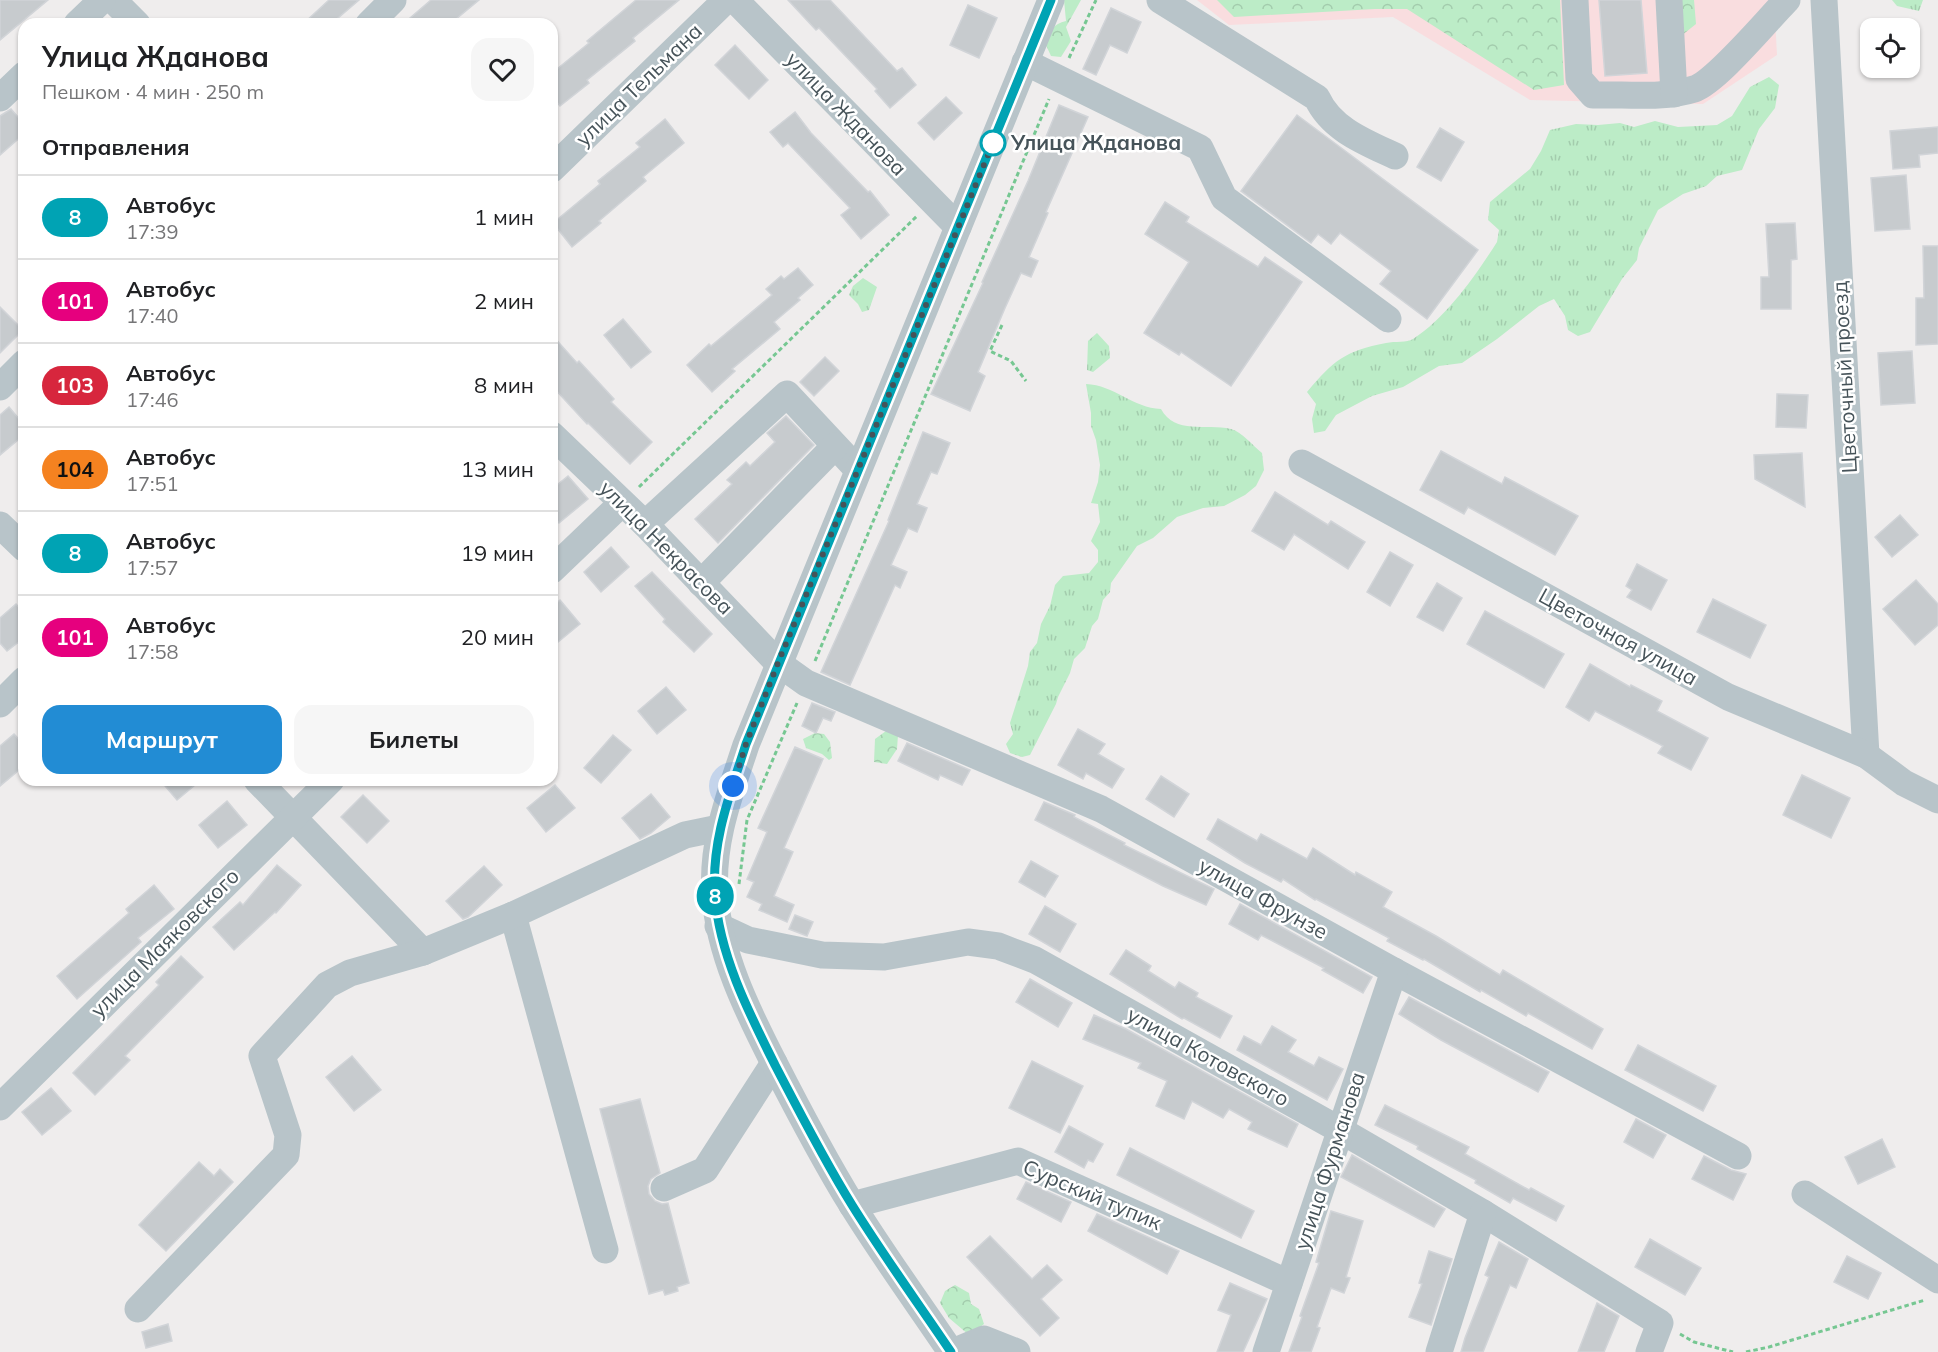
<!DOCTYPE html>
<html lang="ru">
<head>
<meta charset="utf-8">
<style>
  body { margin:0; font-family:Mulish,sans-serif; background:#f6f6f6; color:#202124; height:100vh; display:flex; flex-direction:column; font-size:22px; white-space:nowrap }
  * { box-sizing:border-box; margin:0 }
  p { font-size:20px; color:#757577 }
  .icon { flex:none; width:33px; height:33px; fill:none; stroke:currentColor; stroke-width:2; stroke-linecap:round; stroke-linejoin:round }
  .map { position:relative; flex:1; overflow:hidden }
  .panel { position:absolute; left:18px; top:18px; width:540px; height:768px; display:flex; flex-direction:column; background:#fff; border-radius:18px; box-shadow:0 2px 4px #0004 }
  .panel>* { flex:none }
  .badge { padding:0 12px; border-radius:20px; font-size:21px; line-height:39px }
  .controls { position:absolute; left:1860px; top:18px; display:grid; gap:12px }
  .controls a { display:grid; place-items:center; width:60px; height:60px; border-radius:12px; background:#fff; box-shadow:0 2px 4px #0004; font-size:30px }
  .you { position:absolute; width:30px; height:30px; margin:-15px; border:4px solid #fff; border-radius:50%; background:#1a73e8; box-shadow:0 0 0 9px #1a73e833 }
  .map>.badge { position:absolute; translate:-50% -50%; box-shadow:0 0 0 3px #fff }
  h2 { padding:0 24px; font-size:22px; line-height:54px }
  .round { display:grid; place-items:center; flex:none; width:63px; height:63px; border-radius:18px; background:#f6f6f6 }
  .headline { display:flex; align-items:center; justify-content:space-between; height:102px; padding:0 24px }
  h1 { font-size:28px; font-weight:700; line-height:45px }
  .cta { display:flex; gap:12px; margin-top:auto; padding:12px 24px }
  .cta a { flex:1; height:69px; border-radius:18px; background:#228cd4; color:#fff; font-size:24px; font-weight:700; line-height:69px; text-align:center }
  .cta a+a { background:#f6f6f6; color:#202124 }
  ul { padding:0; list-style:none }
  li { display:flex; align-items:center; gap:18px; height:84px; padding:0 24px; border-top:2px solid #e0e0e0 }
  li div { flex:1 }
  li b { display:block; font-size:22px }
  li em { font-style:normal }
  li .badge { min-width:66px; font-weight:700; text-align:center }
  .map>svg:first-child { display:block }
  .medical { fill:#f9dddf }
  .grass { fill:url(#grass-tufts) }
  .forest { fill:url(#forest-crowns) }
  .building { fill:#c7cbce; stroke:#d1d4d8; stroke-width:1.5 }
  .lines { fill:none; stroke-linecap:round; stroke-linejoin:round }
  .path { stroke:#76c792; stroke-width:3; stroke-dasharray:4.5 3; stroke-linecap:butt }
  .minor { stroke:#b8c4c9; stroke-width:27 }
  .line-casing { stroke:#fff; stroke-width:14 }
  .line { stroke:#00a3b4; stroke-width:9 }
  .walk { stroke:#465359; stroke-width:6; stroke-dasharray:0 10.8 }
  .stop-dot { fill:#fff; stroke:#00a3b4; stroke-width:3 }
  .labels { text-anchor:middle; stroke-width:5; stroke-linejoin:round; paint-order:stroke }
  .street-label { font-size:21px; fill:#465359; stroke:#fff }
  .stop-label { font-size:21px; font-weight:bold; fill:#465359; stroke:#fff; text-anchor:start }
</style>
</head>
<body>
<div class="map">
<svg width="1938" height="1352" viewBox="0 0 1938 1352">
  <defs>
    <pattern id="grass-tufts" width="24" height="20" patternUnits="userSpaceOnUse" patternTransform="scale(1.5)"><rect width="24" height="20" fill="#bcecc7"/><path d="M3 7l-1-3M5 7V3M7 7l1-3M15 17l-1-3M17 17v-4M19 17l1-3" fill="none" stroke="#a3ccad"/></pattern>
    <pattern id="forest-crowns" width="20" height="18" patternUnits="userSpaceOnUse" patternTransform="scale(1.5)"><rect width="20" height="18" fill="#bcecc7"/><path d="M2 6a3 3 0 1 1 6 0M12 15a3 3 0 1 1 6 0" fill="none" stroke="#a3ccad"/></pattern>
  </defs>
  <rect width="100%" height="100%" fill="#efeded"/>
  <polygon class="medical" points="1197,0 1774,0 1777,55 1703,104 1530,100 1393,17 1229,25"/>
  <g class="grass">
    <polygon points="1892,0 1923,0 1919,11 1897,6"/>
    <path d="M 1769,77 L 1779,85 L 1775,108 L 1759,129 L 1742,170 L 1717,176 L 1706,186 L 1683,194 L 1658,210 L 1639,248 L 1637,260 L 1622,279 L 1590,332 L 1578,336 L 1568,330 L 1565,316 L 1554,299 L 1539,306 L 1497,339 L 1462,363 L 1439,366 L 1403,387 L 1372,396 L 1336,415 L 1325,431 L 1314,433 L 1312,419 L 1316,404 L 1307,392 C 1334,360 1345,351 1386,343 C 1395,341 1407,343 1413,339 C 1446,318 1476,275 1497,242 L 1499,230 L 1488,220 L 1490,202 L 1530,169 L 1541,151 L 1550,130 L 1576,124 L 1598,125 L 1620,123 L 1634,127 L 1655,121 L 1678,127 L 1717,125 L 1732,116 L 1750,87 Z"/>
    <polygon points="863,278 877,287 869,310 862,312 858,304 849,295 853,286"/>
    <polygon points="1097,333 1109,346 1110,358 1093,372 1087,370 1088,341"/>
    <path d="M 1086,384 C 1114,385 1133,408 1161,409 C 1175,435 1206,423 1231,429 C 1242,432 1253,446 1262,453 L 1264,470 L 1256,486 L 1245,495 L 1224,506 L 1203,508 L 1177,517 L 1153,538 L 1137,546 L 1111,583 L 1110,592 L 1103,600 L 1098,619 L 1092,626 L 1085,648 L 1074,659 L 1070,673 L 1058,697 L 1056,704 L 1030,755 L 1022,757 L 1010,753 L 1006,744 L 1013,734 L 1010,723 L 1028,666 L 1030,652 L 1037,643 L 1041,624 L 1050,606 L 1055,585 L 1063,576 L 1089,573 L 1098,562 L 1098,550 L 1091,541 L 1100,522 L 1098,504 L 1091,503 L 1098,482 L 1100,465 L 1096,440 L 1091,426 L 1091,413 Z"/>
  </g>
  <g class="forest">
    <path d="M 1064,0 L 1081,0 L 1066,27 L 1071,41 L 1061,57 L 1051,56 L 1045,43 C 1050,31 1053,24 1066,21 Z"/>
    <polygon points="1217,0 1560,0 1564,85 1534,90 1407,9 1375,9 1234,17"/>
    <polygon points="1680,0 1694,0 1696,24 1681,36"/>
    <polygon points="886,731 898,735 897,749 887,764 874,762 875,739"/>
    <polygon points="815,733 824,734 830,742 832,758 829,760 822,754 806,748 803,739"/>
    <polygon points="955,1285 969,1293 971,1304 979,1309 984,1324 969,1335 949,1318 940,1303 945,1291"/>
  </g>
  <g class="building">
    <polygon points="0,0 48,0 0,40"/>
    <polygon points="329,0 359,0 331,24 303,24"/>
    <polygon points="431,0 479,0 450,24 403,24"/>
    <polygon points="636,0 679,0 633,38 635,41 587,80 589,83 560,106 552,96 552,73 589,43 587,41"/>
    <polygon points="788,0 830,0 897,71 902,68 916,85 890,108 875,91 877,89 819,28 816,30"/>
    <polygon points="1599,0 1641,0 1647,73 1605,76"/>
    <polygon points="968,5 997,18 979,58 950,45"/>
    <polygon points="1111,8 1141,22 1127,53 1110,45 1096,75 1083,69"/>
    <polygon points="735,45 768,80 749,99 715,65"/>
    <polygon points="946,97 962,113 934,140 918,123"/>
    <polygon points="1059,105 1088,117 1046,212 1048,213 1029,257 1038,261 1031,277 1021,273 1005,308 978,372 985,376 970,411 931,394 983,283 982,282 1028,181"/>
    <polygon points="11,109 24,124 24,134 0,155 0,116"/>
    <polygon points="795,112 811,133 868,192 870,191 889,215 861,239 841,215 850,208 788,143 783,147 770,132"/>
    <polygon points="1297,115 1478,250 1427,319 1380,284 1391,271 1340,233 1331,244 1318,234 1311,243 1241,191"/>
    <polygon points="665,119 684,143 643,177 646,181 599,221 601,223 572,247 553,223 600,184 598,181 640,147 636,143"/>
    <polygon points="1938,127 1938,153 1919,155 1920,167 1893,169 1890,131"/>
    <polygon points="1440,128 1464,142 1441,181 1417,167"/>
    <polygon points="1906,175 1910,229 1875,231 1871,178"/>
    <polygon points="1165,202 1189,217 1186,222 1258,267 1265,257 1302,282 1231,386 1181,352 1179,355 1144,333 1189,262 1145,234"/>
    <polygon points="1795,223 1797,259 1791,260 1791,309 1761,309 1761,277 1769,277 1766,224"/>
    <polygon points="1923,246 1938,246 1938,344 1916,345 1916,298 1924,298"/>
    <polygon points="798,268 813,285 798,298 800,300 774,322 780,329 732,369 735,371 712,392 687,365 709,344 711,346 772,295 766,289 781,276 784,279"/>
    <polygon points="0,307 23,330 0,353"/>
    <polygon points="623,319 651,352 631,368 604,335"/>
    <polygon points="552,335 577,363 579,361 614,399 611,402 652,442 630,464 588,423 587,424 552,386"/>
    <polygon points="1912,351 1915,403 1881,405 1878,353"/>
    <polygon points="825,357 839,371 814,396 800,382"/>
    <polygon points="1777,394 1808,395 1806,428 1776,427"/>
    <polygon points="9,407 24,425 24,435 0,455 0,415"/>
    <polygon points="786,416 814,445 718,543 695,519 732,484 727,480 746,462 750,466 775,442 767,433"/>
    <polygon points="923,432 950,443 937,474 931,472 917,504 927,508 917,532 908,528 891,565 907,572 900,588 895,585 850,685 821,672 889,521 888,520"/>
    <polygon points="1441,451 1502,484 1505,477 1578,516 1555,555 1468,507 1464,514 1420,490"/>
    <polygon points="1802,453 1805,507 1755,479 1754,455"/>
    <polygon points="568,476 588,499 559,523 552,514 552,489"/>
    <polygon points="1275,492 1328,525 1331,521 1365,542 1348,569 1294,534 1284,550 1252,531"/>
    <polygon points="1900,515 1918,535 1892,557 1875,537"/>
    <polygon points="611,547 629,567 601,592 584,572"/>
    <polygon points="1390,552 1413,565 1390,606 1367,592"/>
    <polygon points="1637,564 1667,580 1651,610 1627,597 1632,590 1626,586"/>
    <polygon points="652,572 712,634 694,652 663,622 665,619 635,586"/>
    <polygon points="1916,580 1938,604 1938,625 1915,645 1883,609"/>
    <polygon points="1437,583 1462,598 1443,631 1417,617"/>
    <polygon points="1713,599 1766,625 1750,658 1697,632"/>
    <polygon points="560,600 580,624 552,647 552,607"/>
    <polygon points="16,604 24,613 24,638 7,651 0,643 0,618"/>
    <polygon points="1485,611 1564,654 1544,688 1467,644"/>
    <polygon points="1590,664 1630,687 1631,685 1662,701 1657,711 1708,738 1691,770 1658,753 1663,746 1595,711 1589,721 1566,707"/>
    <polygon points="666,687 686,710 657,734 638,711"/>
    <polygon points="812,703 835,712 831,721 823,718 816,733 802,726"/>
    <polygon points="1078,729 1105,744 1098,754 1124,769 1112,788 1086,773 1083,779 1058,765"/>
    <polygon points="14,734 24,745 24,766 0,786 0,746"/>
    <polygon points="613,735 631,750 601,783 584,768"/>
    <polygon points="907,743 970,770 962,785 940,775 938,780 898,761"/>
    <polygon points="795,747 823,759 784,848 793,852 774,896 794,905 787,922 759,910 762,904 747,897 754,882 747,879 767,832 758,828"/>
    <polygon points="1802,775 1850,798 1831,838 1783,815"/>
    <polygon points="1161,776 1189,794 1174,817 1146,799"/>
    <polygon points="160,780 201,780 177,800"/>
    <polygon points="555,785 575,808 546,832 527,808"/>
    <polygon points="651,794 670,817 651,833 640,839 622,818"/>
    <polygon points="363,795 389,821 367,843 341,817"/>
    <polygon points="227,801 247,825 218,848 199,825"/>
    <polygon points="1044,802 1075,815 1074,817 1125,843 1124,845 1214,889 1206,905 1163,886 1035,820"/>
    <polygon points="1218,819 1257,841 1261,834 1307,859 1313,848 1355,875 1356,872 1392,892 1383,907 1436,936 1500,975 1503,970 1603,1029 1592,1049 1528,1013 1526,1016 1481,990 1480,992 1424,959 1423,960 1387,941 1389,938 1316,899 1315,900 1283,879 1281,882 1245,863 1207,839"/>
    <polygon points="1031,861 1058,876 1045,897 1019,882"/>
    <polygon points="277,865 301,885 276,913 275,912 234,950 213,927 240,902 243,905"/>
    <polygon points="484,866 502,885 468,917 463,919 446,901"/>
    <polygon points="154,885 174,909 138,938 141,942 77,999 57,976 129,913 126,909"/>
    <polygon points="1240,904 1372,977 1363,993 1322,970 1324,968 1261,935 1258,940 1229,924"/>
    <polygon points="1045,906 1076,924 1060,952 1029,934"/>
    <polygon points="795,915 813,922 807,936 789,929"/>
    <polygon points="1126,950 1151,966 1148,971 1175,988 1179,982 1198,993 1196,997 1232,1016 1220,1038 1184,1018 1182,1019 1110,974"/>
    <polygon points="181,956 203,977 125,1056 130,1060 95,1095 73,1073 159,985 156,982"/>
    <polygon points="1030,979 1072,1003 1058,1027 1016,1002"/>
    <polygon points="1409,997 1549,1072 1538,1092 1441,1040 1399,1014"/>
    <polygon points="1094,1015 1126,1029 1298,1124 1287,1147 1248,1129 1252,1122 1229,1109 1223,1118 1192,1101 1184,1119 1156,1106 1167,1081 1138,1068 1141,1063 1083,1039"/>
    <polygon points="1272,1026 1296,1040 1288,1052 1314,1066 1319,1057 1343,1069 1327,1100 1237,1050 1244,1036 1261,1045"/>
    <polygon points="1638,1045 1716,1086 1703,1111 1625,1070"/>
    <polygon points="352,1056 381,1090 354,1111 326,1077"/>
    <polygon points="1032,1061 1083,1086 1060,1133 1009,1108"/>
    <polygon points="51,1088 71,1111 42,1135 22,1112"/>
    <polygon points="640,1099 660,1173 651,1179 648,1186 649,1194 655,1201 662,1204 668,1203 689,1283 677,1287 678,1291 665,1295 663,1290 649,1294 600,1109"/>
    <polygon points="1385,1105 1469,1147 1465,1154 1529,1190 1531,1188 1564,1206 1556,1221 1513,1198 1510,1203 1475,1183 1476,1180 1417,1149 1418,1146 1375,1125"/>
    <polygon points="1636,1119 1666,1135 1653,1158 1624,1142"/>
    <polygon points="1069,1126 1103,1144 1093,1162 1088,1160 1084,1168 1055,1152"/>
    <polygon points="1882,1139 1895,1167 1858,1184 1845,1157"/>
    <polygon points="1130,1148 1254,1211 1241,1238 1117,1175"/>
    <polygon points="1352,1155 1445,1209 1434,1227 1341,1177"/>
    <polygon points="1704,1156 1731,1170 1746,1174 1733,1200 1692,1179"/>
    <polygon points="199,1162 214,1176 220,1169 233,1182 166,1251 139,1225"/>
    <polygon points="1026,1182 1071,1202 1061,1222 1017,1199"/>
    <polygon points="1331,1211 1363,1221 1346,1277 1350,1278 1344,1293 1331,1288 1317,1327 1320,1328 1311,1352 1289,1352 1302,1317 1300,1316 1319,1263 1316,1262"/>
    <polygon points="1097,1214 1179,1251 1167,1274 1088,1231"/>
    <polygon points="990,1236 1032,1279 1047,1265 1062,1280 1041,1299 1059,1318 1040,1336 967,1257"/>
    <polygon points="1650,1239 1701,1268 1685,1295 1635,1267"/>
    <polygon points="1499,1242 1528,1259 1516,1288 1510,1285 1483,1352 1461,1352 1465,1338 1489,1277 1485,1275"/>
    <polygon points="1429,1251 1452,1259 1431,1325 1409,1317 1422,1284 1419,1283"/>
    <polygon points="1847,1256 1881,1273 1868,1299 1834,1282"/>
    <polygon points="1230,1283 1267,1299 1243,1352 1217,1352 1231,1315 1218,1310"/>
    <polygon points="1597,1303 1619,1316 1604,1352 1578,1352"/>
    <polygon points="168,1324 172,1341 146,1348 142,1332"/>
  </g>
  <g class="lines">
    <g class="path">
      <polyline points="1069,58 1096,0"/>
      <polyline points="1002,325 990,351 1011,361 1026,381"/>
      <polyline points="639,487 918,215"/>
      <polyline points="815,661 1049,99"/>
      <polyline points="739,884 747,820 797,703"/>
      <polyline points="1680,1334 1694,1342 1733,1352"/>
      <polyline points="1746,1352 1769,1347 1925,1300"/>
    </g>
    <g class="minor">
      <polyline points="113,0 137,24"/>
      <polyline points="735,0 958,227"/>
      <path d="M 1160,0 L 1317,98 C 1331,129 1365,142 1395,156"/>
      <path d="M 1575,0 L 1579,79 L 1593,95 C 1626,94 1662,99 1694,89 C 1716,82 1768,19 1787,0"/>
      <polyline points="1669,0 1674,94"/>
      <polyline points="1824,0 1866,755"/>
      <polyline points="77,24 102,0"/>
      <polyline points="369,24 393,0"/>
      <polyline points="1025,62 1200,148 1224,198 1388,319"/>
      <polyline points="0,98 24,75"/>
      <polyline points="552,169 726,0"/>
      <polyline points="0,387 24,363"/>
      <polyline points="552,435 645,524 778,663 806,683 1101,809 1394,971 1738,1156"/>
      <polyline points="1302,463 1728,697 1866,755 1904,783 1938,800"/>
      <polyline points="645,524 787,394 858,470"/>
      <polyline points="0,525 24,548"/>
      <polyline points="552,570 622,503"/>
      <polyline points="701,583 835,446"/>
      <polyline points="0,704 24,680"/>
      <polyline points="257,780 423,952"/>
      <polyline points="513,915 605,1250"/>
      <polyline points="718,926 748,940 822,955 884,957 968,942 998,946 1035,960 1340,1130 1483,1213 1660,1323 1649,1352"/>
      <polyline points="0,1107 331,780"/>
      <polyline points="664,1188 705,1170 774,1063"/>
      <polyline points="1805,1194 1938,1280"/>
      <polyline points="852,1205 1018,1161 1289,1283"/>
      <polyline points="138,1309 286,1155 288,1135 262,1056 327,985 350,973 423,952 513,915 685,835 719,828"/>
      <path d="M 951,1352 C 918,1303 883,1255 852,1205 C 823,1158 798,1110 773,1061 C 747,1010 719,953 715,895 C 711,842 730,794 746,745 L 1051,0"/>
      <polyline points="953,1352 984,1339 1017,1352"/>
      <polyline points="1266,1352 1394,971"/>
      <polyline points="1439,1352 1483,1213"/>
    </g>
  </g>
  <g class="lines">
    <g class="line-casing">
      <path id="line" d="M 951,1352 C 918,1303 883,1255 852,1205 C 824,1160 800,1113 775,1065 C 749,1013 719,954 715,895 C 711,842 730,794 746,744 L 1051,0"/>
    </g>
    <use href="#line" class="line"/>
    <polyline class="walk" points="733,786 746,744 778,663 993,143"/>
  </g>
  <circle class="stop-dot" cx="993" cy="143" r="12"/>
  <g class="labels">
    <g class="street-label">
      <text transform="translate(639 85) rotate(-44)" y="7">улица Тельмана</text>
      <text transform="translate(846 114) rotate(46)" y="7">улица Жданова</text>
      <text transform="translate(1845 377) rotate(-93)" y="7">Цветочный проезд</text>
      <text transform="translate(666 548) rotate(45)" y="7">улица Некрасова</text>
      <text transform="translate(1618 637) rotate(29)" y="7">Цветочная улица</text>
      <text transform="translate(1263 899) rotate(29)" y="7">улица Фрунзе</text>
      <text transform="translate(165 943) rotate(-45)" y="7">улица Маяковского</text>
      <text transform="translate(1208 1057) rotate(29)" y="7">улица Котовского</text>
      <text transform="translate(1330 1161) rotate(-72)" y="7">улица Фурманова</text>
      <text transform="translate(1092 1195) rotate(23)" y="7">Сурский тупик</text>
    </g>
    <g class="stop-label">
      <text x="1011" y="150">Улица Жданова</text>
    </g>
  </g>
</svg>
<div class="controls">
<a><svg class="icon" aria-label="locate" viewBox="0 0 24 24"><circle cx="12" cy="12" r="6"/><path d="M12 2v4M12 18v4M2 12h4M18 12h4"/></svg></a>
</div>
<div class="you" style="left:733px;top:786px"></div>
<b class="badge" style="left:715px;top:896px;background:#00a3b4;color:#fff">8</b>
<section class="panel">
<div class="headline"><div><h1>Улица Жданова</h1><p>Пешком · 4 мин · 250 m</p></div><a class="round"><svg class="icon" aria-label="heart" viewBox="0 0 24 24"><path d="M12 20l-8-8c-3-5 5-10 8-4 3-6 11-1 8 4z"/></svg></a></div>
<h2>Отправления</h2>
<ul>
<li><span class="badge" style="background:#00a3b4;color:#fff">8</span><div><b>Автобус</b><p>17:39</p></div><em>1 мин</em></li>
<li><span class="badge" style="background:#e6007e;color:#fff">101</span><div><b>Автобус</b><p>17:40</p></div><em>2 мин</em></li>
<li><span class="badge" style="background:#d7263d;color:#fff">103</span><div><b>Автобус</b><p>17:46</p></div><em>8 мин</em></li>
<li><span class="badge" style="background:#f58220;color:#111">104</span><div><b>Автобус</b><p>17:51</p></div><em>13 мин</em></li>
<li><span class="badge" style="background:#00a3b4;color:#fff">8</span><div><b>Автобус</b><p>17:57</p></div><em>19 мин</em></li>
<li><span class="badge" style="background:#e6007e;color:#fff">101</span><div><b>Автобус</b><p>17:58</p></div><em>20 мин</em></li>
</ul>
<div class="cta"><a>Маршрут</a><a>Билеты</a></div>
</section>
</div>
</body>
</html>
